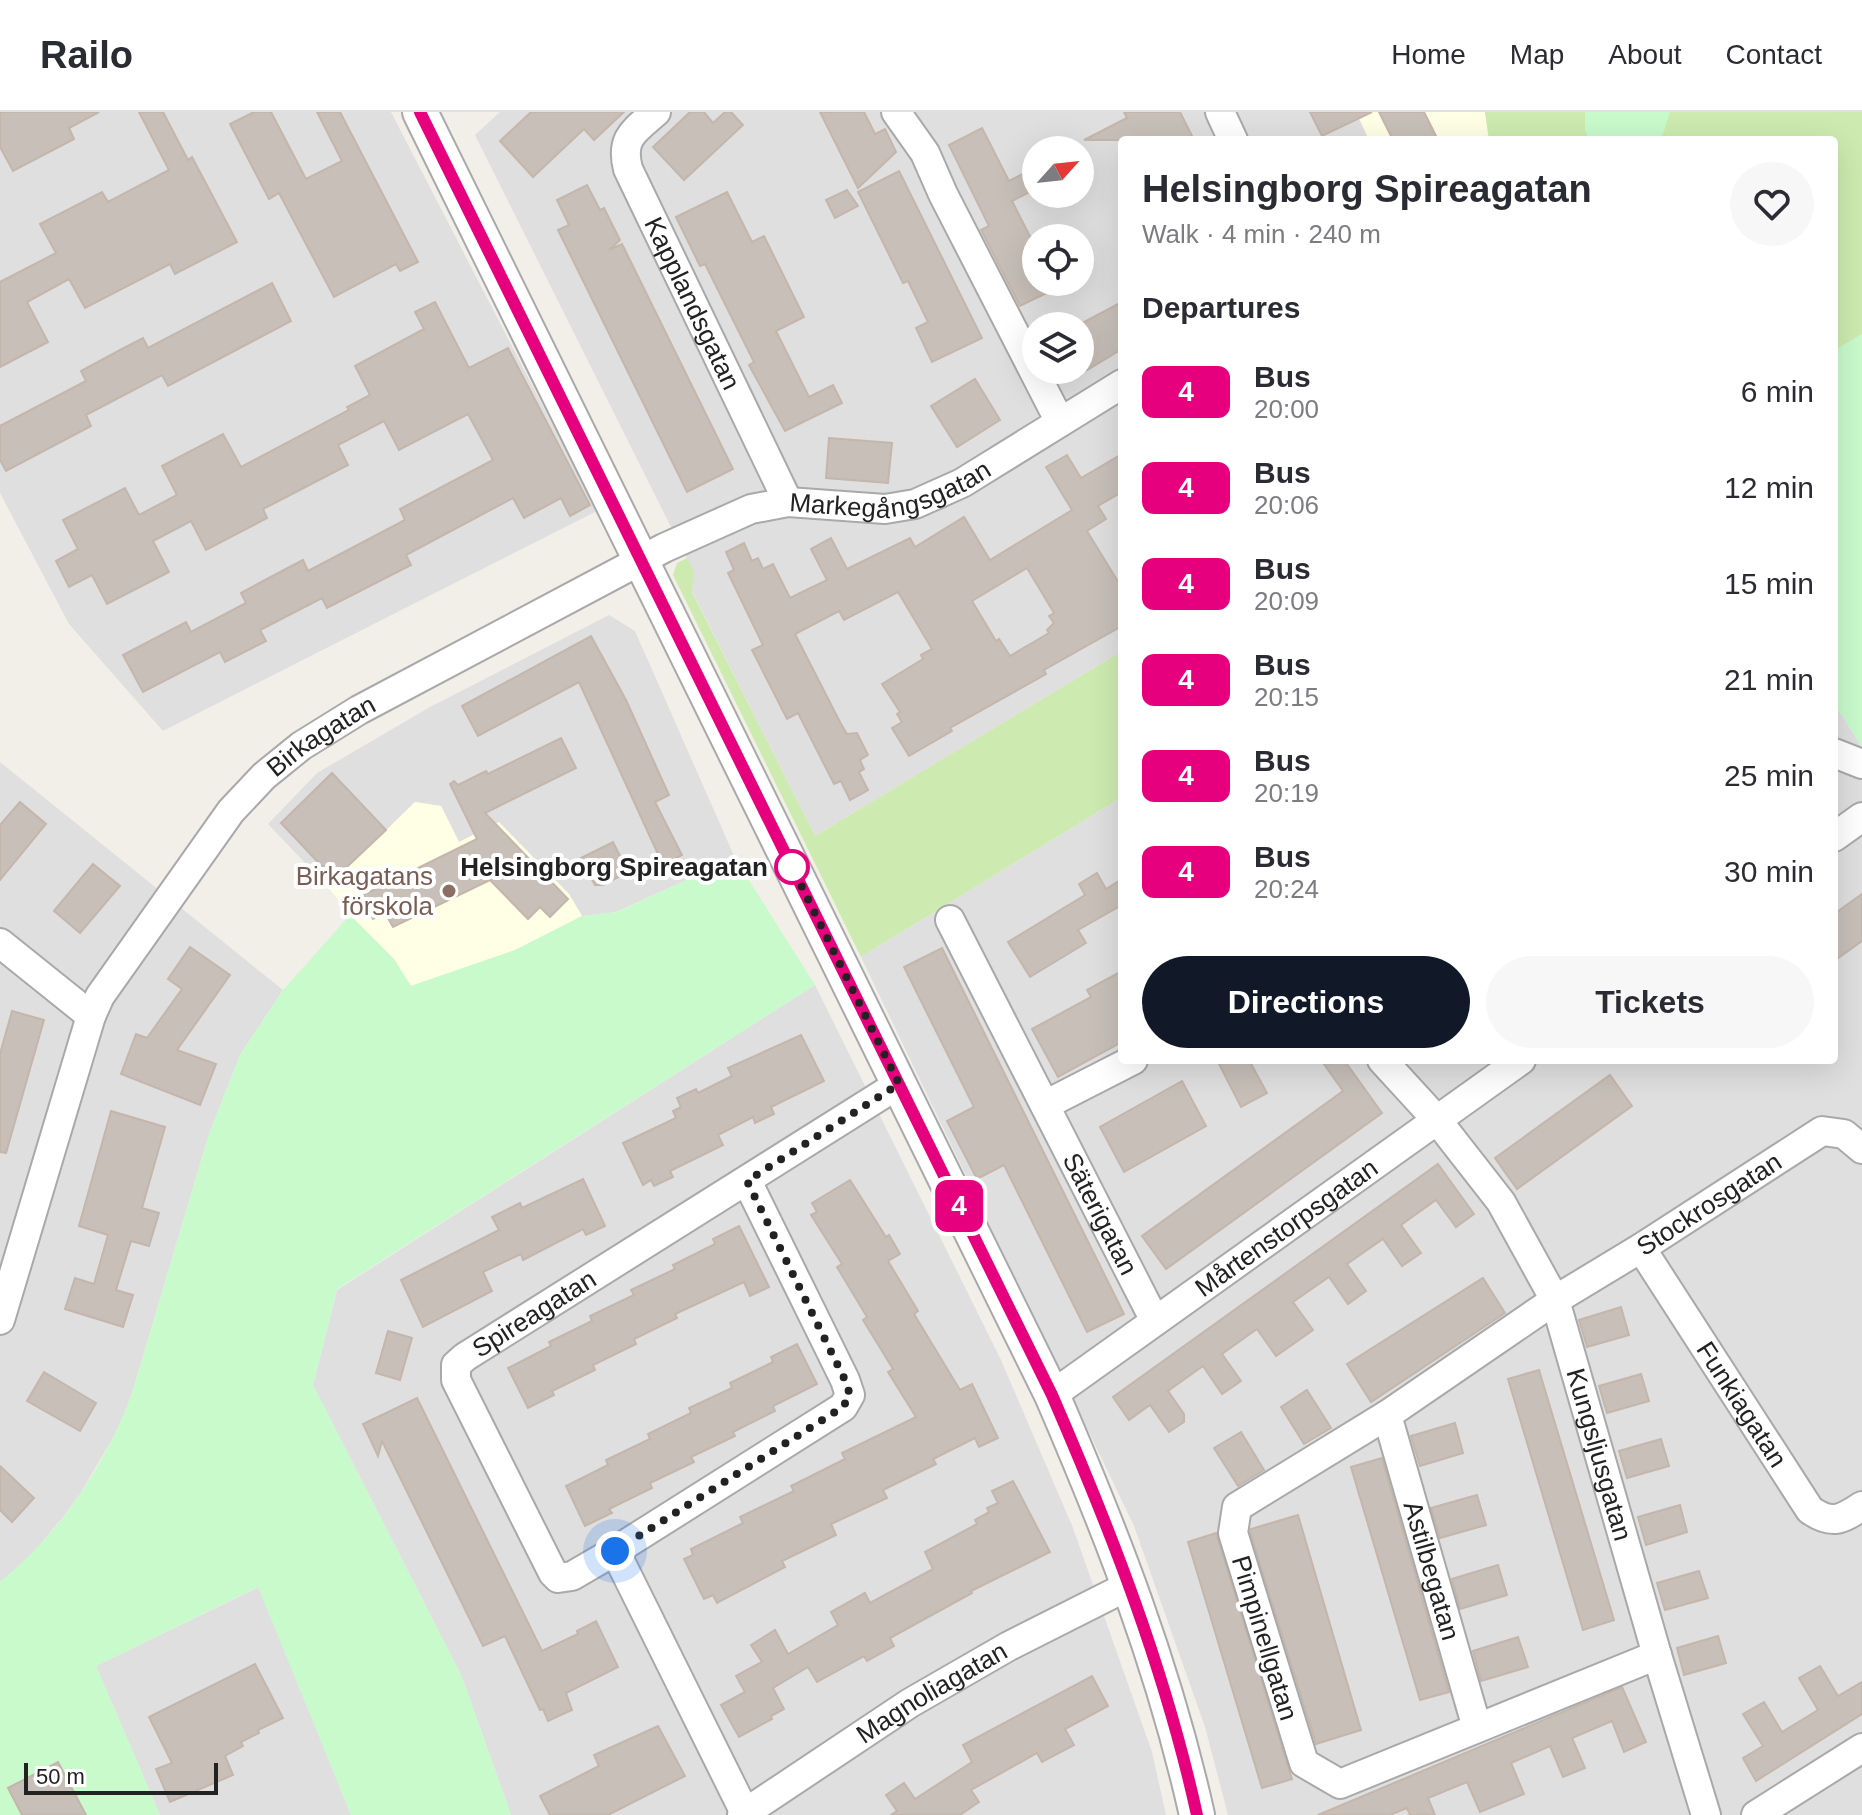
<!DOCTYPE html>
<html lang="en">
<head>
<meta charset="utf-8">
<style>
  body { margin:0; font-family:Arial,sans-serif; background:#f7f7f7; color:#2b2b33; height:100vh; display:flex; flex-direction:column; font-size:30px; white-space:nowrap }
  * { box-sizing:border-box; margin:0 }
  p { font-size:26px; color:#7c7c81 }
  .icon { flex:none; width:44px; height:44px; fill:none; stroke:currentColor; stroke-width:2; stroke-linecap:round; stroke-linejoin:round }
  .map { position:relative; flex:1; overflow:hidden }
  .drawer { position:absolute; left:1118px; top:24px; width:720px; height:928px; display:flex; flex-direction:column; background:#fff; border-radius:8px; box-shadow:0 8px 32px #0002 }
  .drawer>* { flex:none }
  .badge { padding:0 16px; border-radius:12px; font-size:28px; line-height:52px }
  .needle { width:52px; rotate:63deg }
  .controls { position:absolute; left:1022px; top:24px; display:grid; gap:16px }
  .controls a { display:grid; place-items:center; width:72px; height:72px; border-radius:50%; background:#fff; box-shadow:0 8px 32px #0002; font-size:40px }
  .scale { position:absolute; left:24px; bottom:20px; width:194px; box-sizing:border-box; padding-left:8px; border:4px solid #222; border-top:0; font-size:22px; line-height:28px; white-space:nowrap; color:#222; -webkit-text-stroke:6px #fff; paint-order:stroke }
  .you { position:absolute; width:40px; height:40px; margin:-20px; border:6px solid #fff; border-radius:50%; background:#1a73e8; box-shadow:0 0 0 12px #1a73e833 }
  .map>.badge { position:absolute; translate:-50% -50%; box-shadow:0 0 0 4px #fff }
  h2 { padding:0 24px; font-size:30px; line-height:72px }
  .round { display:grid; place-items:center; flex:none; width:84px; height:84px; border-radius:42px; background:#f7f7f7 }
  .head { display:flex; align-items:center; justify-content:space-between; height:136px; padding:0 24px }
  h1 { font-size:38px; font-weight:700; line-height:60px }
  .button { display:flex; gap:16px; margin-top:auto; padding:16px 24px }
  .button a { flex:1; height:92px; border-radius:48px; background:#111827; color:#fff; font-size:32px; font-weight:700; line-height:92px; text-align:center }
  .button a+a { background:#f7f7f7; color:#2b2b33 }
  ul { padding:0; list-style:none }
  li { display:flex; align-items:center; gap:24px; height:96px; padding:0 24px }
  li div { flex:1 }
  li b { display:block; font-size:30px }
  li em { font-style:normal }
  li .badge { min-width:88px; font-weight:700; text-align:center }
  header { display:flex; align-items:center; gap:48px; box-sizing:border-box; height:112px; padding:0 40px; background:#fff; border-bottom:2px solid #e1e1e2 }
  header strong { font-size:38px }
  nav { display:flex; gap:44px; margin-inline-start:auto; font-size:28px }
  .map>svg:first-child { display:block }
  .residential { fill:#e0dfdf; fill-rule:evenodd }
  .education { fill:#ffffe5 }
  .grass { fill:#cdebb0 }
  .park { fill:#c8facc }
  .building { fill:#c7bfb8; stroke:#c4b6ab; stroke-width:2; fill-rule:evenodd }
  .lines { fill:none; stroke-linecap:round; stroke-linejoin:round }
  .minor-casing { stroke:#a9a9a9; stroke-width:32 }
  .tertiary-casing { stroke:#a9a9a9; stroke-width:38 }
  .minor { stroke:#fff; stroke-width:28 }
  .tertiary { stroke:#fff; stroke-width:34 }
  .line-casing { stroke:#fff; stroke-width:18 }
  .line { stroke:#e6007e; stroke-width:12 }
  .walk { stroke:#222; stroke-width:8; stroke-dasharray:0 14.4 }
  .stop-dot { fill:#fff; stroke:#e6007e; stroke-width:4 }
  .education-dot { fill:#8d6e63; stroke:#fff; stroke-width:3 }
  .labels { text-anchor:middle; stroke-width:8; stroke-linejoin:round; paint-order:stroke }
  .street-label { font-size:26px; fill:#222; stroke:#fff }
  .stop-label { font-size:26px; font-weight:bold; fill:#222; stroke:#fff; text-anchor:end }
  .education-label { font-size:26px; fill:#785e54; stroke:#fff; text-anchor:end }
</style>
</head>
<body>
<header>
<strong>Railo</strong>
<nav><a>Home</a><a>Map</a><a>About</a><a>Contact</a></nav>
</header>
<div class="map">
<svg width="1862" height="1703" viewBox="0 0 1862 1703">
  <rect width="100%" height="100%" fill="#f2efe9"/>
  <g class="residential">
    <polygon points="0,0 391,0 597,399 163,619 69,512 0,381"/>
    <path d="M 500,0 L 1485,0 L 1489,28 L 1122,28 L 1122,539 L 815,724 L 692,479 L 693,459 L 475,23 ZM 1036,38 L 1080,38 L 1080,82 L 1036,82 ZM 1036,126 L 1080,126 L 1080,170 L 1036,170 ZM 1036,214 L 1080,214 L 1080,258 L 1036,258 Z"/>
    <polygon points="609,503 635,519 735,746 616,800 582,804 569,782 459,730 441,694 415,690 328,775 268,712 317,661 430,595"/>
    <polygon points="1834,591 1862,635 1862,1703 1228,1703 1205,1615 1134,1414 861,845 1122,685 1122,948 1834,948"/>
    <polygon points="0,650 283,878 240,943 209,1022 132,1281 120,1314 80,1382 63,1405 27,1448 0,1470"/>
    <polygon points="815,873 1001,1248 1073,1416 1152,1640 1166,1703 511,1703 462,1565 313,1273 337,1178"/>
    <polygon points="259,1475 351,1703 160,1703 96,1554"/>
  </g>
  <g class="education">
    <polygon points="1356,0 1485,0 1489,28 1369,28"/>
    <polygon points="415,690 441,694 459,730 499,710 569,782 582,804 516,838 410,874 394,847 350,803 328,775"/>
  </g>
  <g class="grass">
    <polygon points="1485,0 1862,0 1862,222 1834,239 1834,28 1489,28"/>
    <polygon points="687,446 694,459 692,480 815,724 1122,539 1122,685 861,845 673,463 677,451"/>
  </g>
  <g class="park">
    <polygon points="1585,0 1670,0 1663,22 1658,28 1589,28 1585,19"/>
    <polygon points="1862,222 1862,635 1834,591 1834,239"/>
    <path d="M 735,746 L 815,873 L 337,1177 L 313,1273 L 462,1565 L 511,1703 L 351,1703 L 258,1475 L 96,1554 L 160,1703 L 0,1703 L 0,1470 C 61,1420 105,1354 132,1281 L 209,1022 L 240,943 L 283,878 L 350,803 L 394,847 L 411,874 L 515,838 L 582,804 L 617,800 Z"/>
  </g>
  <g class="building">
    <polygon points="0,0 99,0 69,16 74,27 13,59 0,35"/>
    <polygon points="139,0 163,0 188,48 192,45 237,130 175,162 170,152 85,196 69,167 27,190 48,230 0,255 0,170 56,141 40,112 102,80 108,90 169,58"/>
    <polygon points="254,0 271,0 306,67 342,49 317,0 340,0 418,150 400,159 396,152 334,185 279,81 269,87 230,12"/>
    <polygon points="531,0 624,0 594,28 584,17 533,65 500,29"/>
    <polygon points="690,0 704,0 713,11 725,0 731,0 743,13 684,68 653,35"/>
    <polygon points="820,0 864,0 875,22 885,17 896,40 858,76"/>
    <polygon points="1124,0 1180,0 1194,28 1084,28 1127,6"/>
    <polygon points="1310,0 1372,0 1322,24"/>
    <polygon points="1379,0 1424,0 1438,28 1393,28"/>
    <polygon points="982,16 1009,69 1036,55 1036,77 1012,89 1036,136 1036,170 1069,170 1020,194 981,118 989,114 949,33"/>
    <polygon points="899,59 982,226 932,250 916,216 928,210 908,169 903,171 858,80"/>
    <polygon points="587,73 600,98 604,96 620,128 609,138 622,132 624,136 733,357 687,380 558,118 569,113 557,88"/>
    <polygon points="847,78 858,94 835,106 826,88"/>
    <polygon points="727,80 752,130 764,124 804,205 776,219 809,285 833,273 842,291 785,319 749,253 754,250 705,152 700,154 676,105"/>
    <polygon points="272,171 291,209 168,274 162,263 86,303 91,314 6,359 0,348 0,314 86,269 81,259 122,237 143,226 148,236"/>
    <polygon points="435,190 469,256 508,236 590,393 570,404 561,386 524,406 513,386 406,443 411,453 327,496 322,486 260,518 266,529 225,550 220,540 143,580 123,543 186,510 191,520 246,491 241,481 265,468 303,448 308,459 405,408 400,397 493,348 468,302 399,338 384,309 338,333 348,353 263,397 267,406 206,438 191,409 153,429 169,460 107,492 92,463 69,475 56,449 78,437 63,408 125,376 139,403 177,383 162,354 223,322 241,355 349,298 347,295 370,283 355,254 424,217 415,200"/>
    <polygon points="1122,190 1122,237 1087,258 1080,246 1080,212"/>
    <polygon points="975,267 1000,308 957,335 931,294"/>
    <polygon points="829,326 892,331 888,371 826,366"/>
    <path d="M 1122,342 L 1122,380 L 1098,394 L 1106,407 L 1087,419 L 1122,476 L 1122,514 L 1044,558 L 1046,562 L 950,616 L 952,619 L 909,644 L 892,616 L 902,610 L 897,602 L 900,600 L 882,572 L 923,547 L 921,543 L 932,537 L 898,480 L 844,508 L 839,499 L 795,522 L 841,612 L 847,622 L 857,621 L 868,643 L 860,648 L 864,657 L 859,660 L 868,678 L 850,688 L 841,669 L 834,672 L 798,601 L 787,607 L 752,538 L 763,533 L 728,461 L 734,458 L 726,440 L 744,431 L 752,449 L 758,446 L 763,457 L 773,452 L 790,486 L 827,468 L 811,437 L 831,426 L 847,457 L 910,426 L 915,435 L 964,405 L 990,448 L 1072,398 L 1046,355 L 1067,343 L 1081,366 ZM 1027,456 L 1054,501 L 1049,504 L 1054,511 L 1047,518 L 1049,521 L 1010,544 L 999,527 L 996,529 L 972,489 Z"/>
    <polygon points="591,524 626,588 669,683 655,690 682,743 663,753 579,570 478,624 462,594"/>
    <polygon points="561,626 576,656 485,701 568,787 550,805 540,795 528,807 490,768 393,815 385,801 373,807 361,784 477,727 450,672 454,669 458,673 486,659 488,662"/>
    <polygon points="332,661 386,718 334,767 281,711"/>
    <polygon points="20,690 46,712 0,768 0,713"/>
    <polygon points="613,730 628,760 603,773 595,773 581,746"/>
    <polygon points="93,752 120,774 80,821 54,799"/>
    <polygon points="1097,761 1106,777 1122,767 1122,793 1078,818 1086,831 1030,865 1008,830 1085,783 1079,772"/>
    <polygon points="1862,782 1862,829 1834,849 1834,802"/>
    <polygon points="190,835 230,863 177,938 216,952 200,993 121,962 136,922 147,926 182,877 168,867"/>
    <polygon points="942,836 1124,1202 1087,1220 1004,1053 977,1067 947,1009 974,995 904,855"/>
    <polygon points="1122,859 1122,930 1058,965 1032,917 1091,885 1087,878"/>
    <polygon points="12,899 44,908 6,1041 0,1040 0,942"/>
    <polygon points="801,923 824,969 771,995 774,1002 755,1011 753,1005 718,1023 723,1033 670,1059 673,1065 654,1074 651,1068 643,1073 623,1031 676,1006 673,999 681,995 677,986 696,977 698,981 732,964 728,956"/>
    <polygon points="1217,948 1249,948 1267,981 1241,995"/>
    <polygon points="1321,948 1344,948 1382,1001 1166,1157 1142,1124 1343,979"/>
    <polygon points="1610,963 1632,994 1517,1077 1495,1046"/>
    <polygon points="1182,969 1206,1014 1124,1060 1100,1015"/>
    <polygon points="111,999 165,1015 142,1096 159,1101 149,1134 131,1129 116,1178 133,1183 123,1215 65,1197 75,1166 94,1172 108,1123 79,1114"/>
    <polygon points="1438,1052 1474,1102 1456,1115 1436,1088 1401,1113 1421,1141 1402,1154 1383,1127 1347,1152 1366,1179 1348,1192 1329,1165 1293,1190 1313,1218 1276,1244 1257,1217 1222,1242 1241,1269 1222,1282 1203,1254 1168,1279 1184,1302 1184,1310 1169,1320 1150,1293 1129,1308 1113,1285"/>
    <polygon points="583,1067 605,1114 586,1123 583,1117 523,1148 521,1142 483,1160 492,1179 423,1215 401,1168 499,1118 492,1105 520,1091 522,1096"/>
    <polygon points="850,1068 886,1125 889,1123 900,1142 888,1149 918,1199 914,1202 960,1278 972,1272 998,1326 979,1335 975,1326 933,1347 936,1352 883,1378 887,1386 831,1412 836,1423 782,1449 785,1455 717,1491 713,1483 704,1487 684,1447 693,1443 691,1437 743,1411 740,1405 794,1379 791,1374 845,1347 842,1341 916,1305 888,1260 893,1257 863,1208 867,1205 837,1155 842,1152 811,1103 817,1100 812,1091"/>
    <polygon points="739,1114 769,1175 750,1184 744,1170 675,1202 677,1206 634,1227 636,1232 593,1253 595,1258 552,1279 554,1283 528,1296 508,1256 551,1234 549,1230 592,1209 590,1204 634,1183 631,1178 675,1157 673,1153 715,1132 713,1127"/>
    <polygon points="1483,1166 1505,1201 1371,1290 1347,1252"/>
    <polygon points="1621,1195 1629,1223 1587,1235 1579,1208"/>
    <polygon points="388,1219 412,1226 400,1268 376,1261"/>
    <polygon points="797,1232 817,1272 773,1294 775,1299 733,1320 735,1324 691,1345 694,1350 650,1371 652,1376 609,1397 612,1401 585,1414 566,1374 608,1353 606,1348 650,1327 648,1322 691,1301 689,1296 732,1276 730,1271 773,1250 771,1245"/>
    <polygon points="1539,1258 1614,1508 1583,1518 1508,1267"/>
    <polygon points="44,1260 96,1291 80,1319 27,1289"/>
    <polygon points="1641,1262 1649,1289 1607,1301 1599,1274"/>
    <polygon points="1307,1278 1331,1316 1304,1332 1281,1295"/>
    <polygon points="417,1286 542,1539 578,1522 577,1519 596,1509 618,1555 566,1581 572,1598 548,1609 543,1597 540,1598 505,1524 483,1534 382,1329 378,1344 363,1312"/>
    <polygon points="1455,1311 1463,1341 1420,1354 1411,1324"/>
    <polygon points="1241,1320 1264,1358 1238,1374 1214,1336"/>
    <polygon points="1661,1327 1669,1354 1627,1366 1619,1339"/>
    <polygon points="1382,1346 1449,1580 1420,1588 1351,1355"/>
    <polygon points="0,1354 34,1386 12,1410 0,1398"/>
    <polygon points="1013,1369 1050,1440 971,1479 972,1481 890,1526 894,1534 867,1549 864,1544 817,1570 808,1555 773,1576 784,1597 771,1604 772,1607 739,1625 721,1593 745,1580 736,1564 762,1550 751,1533 775,1518 788,1542 838,1513 831,1500 865,1481 870,1491 933,1457 925,1440 977,1412 975,1408 989,1400 987,1396 998,1391 992,1379"/>
    <polygon points="1477,1383 1486,1413 1440,1426 1431,1396"/>
    <polygon points="1680,1393 1687,1420 1646,1433 1638,1405"/>
    <polygon points="1298,1403 1361,1618 1316,1632 1250,1420 1251,1417"/>
    <polygon points="1216,1421 1292,1667 1262,1676 1188,1430"/>
    <polygon points="1498,1453 1507,1483 1460,1497 1452,1467"/>
    <polygon points="1699,1459 1708,1486 1665,1498 1657,1471"/>
    <polygon points="1718,1524 1726,1551 1684,1563 1677,1536"/>
    <polygon points="1518,1525 1528,1555 1481,1569 1473,1539"/>
    <polygon points="255,1552 283,1606 258,1618 259,1621 241,1630 243,1634 225,1644 233,1663 170,1690 156,1657 172,1651 149,1605"/>
    <polygon points="1820,1554 1838,1584 1862,1570 1862,1602 1756,1669 1743,1646 1763,1634 1743,1602 1764,1590 1782,1620 1818,1598 1799,1566"/>
    <polygon points="1092,1564 1108,1594 1065,1617 1074,1633 1042,1650 1037,1641 971,1678 979,1690 960,1703 891,1703 897,1699 886,1683 904,1671 915,1687 972,1650 963,1633"/>
    <polygon points="1622,1575 1646,1630 1624,1640 1612,1609 1572,1626 1585,1656 1563,1665 1550,1634 1511,1651 1524,1682 1480,1700 1467,1670 1428,1686 1435,1703 1410,1703 1407,1696 1390,1703 1318,1703"/>
    <polygon points="658,1614 685,1664 608,1703 550,1703 540,1684 599,1654 594,1643"/>
    <polygon points="58,1650 86,1703 22,1703 8,1676"/>
  </g>
  <g class="lines">
    <g class="minor-casing">
      <g id="minor">
        <path id="s1" d="M 656,0 C 634,19 620,26 628,57 L 788,390"/>
        <polyline points="896,0 925,41 943,82 1060,310"/>
        <polyline points="1220,0 1233,28"/>
        <polyline points="1834,641 1862,652"/>
        <polyline points="1834,725 1862,705"/>
        <path id="s2" d="M 950,808 L 1155,1209"/>
        <polyline points="0,831 91,904"/>
        <path id="s3" d="M 1382,948 L 1437,1008 L 1501,1090 L 1555,1188 L 1657,1543 L 1706,1703"/>
        <polyline points="1045,993 1133,948"/>
        <path id="s4" d="M 1641,1136 L 1810,1398 C 1832,1413 1841,1408 1862,1394"/>
        <path id="s5" d="M 0,1208 L 91,904 L 100,884 L 231,699 L 264,664 L 301,634 L 359,598 L 664,436 L 751,397 L 788,390 L 885,397 L 915,392 L 962,371 L 1122,272"/>
        <path id="s6" d="M 1052,1283 L 1521,948"/>
        <path id="s7" d="M 1387,1303 L 1477,1616"/>
        <polyline points="615,1439 843,1295 850,1283 845,1268 747,1069"/>
        <path id="s8" d="M 1657,1543 L 1340,1672 L 1304,1651 L 1233,1421 L 1237,1395 L 1387,1303 L 1555,1188 L 1641,1136 L 1822,1019 L 1844,1022 L 1862,1037"/>
        <path id="s9" d="M 745,1701 L 615,1439 L 572,1464 L 558,1466 L 553,1461 L 456,1268 L 456,1253 L 465,1245 L 899,972"/>
        <path id="s10" d="M 742,1703 L 910,1591 L 1009,1534 L 1130,1473"/>
        <polyline points="1756,1703 1862,1636"/>
      </g>
    </g>
    <g class="tertiary-casing">
      <path id="tertiary" d="M 420,0 L 1052,1283 C 1112,1422 1164,1555 1197,1703"/>
    </g>
    <use href="#minor" class="minor"/>
    <use href="#tertiary" class="tertiary"/>
  </g>
  <g class="lines">
    <g class="line-casing">
      <path id="line" d="M 420,0 L 1052,1283 C 1111,1419 1165,1557 1197,1703"/>
    </g>
    <use href="#line" class="line"/>
    <polyline class="walk" points="615,1439 843,1295 850,1283 845,1268 747,1069 899,972 792,755"/>
  </g>
  <circle class="stop-dot" cx="792" cy="755" r="16"/>
  <circle class="education-dot" cx="449" cy="779" r="8"/>
  <g class="labels">
    <g class="street-label">
      <text dy="9" stroke="none"><textPath href="#s1" startOffset="218">Kapplandsgatan</textPath></text>
      <text dy="9" stroke="none"><textPath href="#s5" startOffset="1314">Markegångsgatan</textPath></text>
      <text dy="9" stroke="none"><textPath href="#s5" startOffset="684">Birkagatan</textPath></text>
      <text dy="9" stroke="none"><textPath href="#s8" startOffset="1212">Stockrosgatan</textPath></text>
      <text dy="9" stroke="none"><textPath href="#s2" startOffset="330">Säterigatan</textPath></text>
      <text dy="9" stroke="none"><textPath href="#s6" startOffset="288">Mårtenstorpsgatan</textPath></text>
      <text dy="9" stroke="none"><textPath href="#s9" startOffset="688">Spireagatan</textPath></text>
      <text dy="9" stroke="none"><textPath href="#s4" startOffset="186">Funkiagatan</textPath></text>
      <text dy="9" stroke="none"><textPath href="#s3" startOffset="458">Kungsljusgatan</textPath></text>
      <text dy="9" stroke="none"><textPath href="#s7" startOffset="162">Astilbegatan</textPath></text>
      <text transform="translate(1265 1526) rotate(73)" y="9">Pimpinellgatan</text>
      <text dy="9" stroke="none"><textPath href="#s10" startOffset="226">Magnoliagatan</textPath></text>
    </g>
    <g class="stop-label">
      <text x="768" y="764">Helsingborg Spireagatan</text>
    </g>
    <g class="education-label">
      <text x="433" y="773">Birkagatans<tspan x="433" dy="30">förskola</tspan></text>
    </g>
  </g>
</svg>
<div class="controls">
<a><svg class="needle" viewBox="-14 -14 28 28"><path d="M0-13l5 13h-10z" fill="#e53935"/><path d="M0 13l5-13h-10z" fill="#7c7c81"/></svg></a>
<a><svg class="icon" aria-label="locate" viewBox="0 0 24 24"><circle cx="12" cy="12" r="6"/><path d="M12 2v4M12 18v4M2 12h4M18 12h4"/></svg></a>
<a><svg class="icon" aria-label="layers" viewBox="0 0 24 24"><path d="M12 4l9 5-9 5-9-5zM3 14l9 5 9-5"/></svg></a>
</div>
<div class="scale">50 m</div>
<div class="you" style="left:615px;top:1439px"></div>
<b class="badge" style="left:959px;top:1094px;background:#e6007e;color:#fff">4</b>
<section class="drawer">
<div class="head"><div><h1>Helsingborg Spireagatan</h1><p>Walk · 4 min · 240 m</p></div><a class="round"><svg class="icon" aria-label="heart" viewBox="0 0 24 24"><path d="M12 20l-8-8c-3-5 5-10 8-4 3-6 11-1 8 4z"/></svg></a></div>
<h2>Departures</h2>
<ul>
<li><span class="badge" style="background:#e6007e;color:#fff">4</span><div><b>Bus</b><p>20:00</p></div><em>6 min</em></li>
<li><span class="badge" style="background:#e6007e;color:#fff">4</span><div><b>Bus</b><p>20:06</p></div><em>12 min</em></li>
<li><span class="badge" style="background:#e6007e;color:#fff">4</span><div><b>Bus</b><p>20:09</p></div><em>15 min</em></li>
<li><span class="badge" style="background:#e6007e;color:#fff">4</span><div><b>Bus</b><p>20:15</p></div><em>21 min</em></li>
<li><span class="badge" style="background:#e6007e;color:#fff">4</span><div><b>Bus</b><p>20:19</p></div><em>25 min</em></li>
<li><span class="badge" style="background:#e6007e;color:#fff">4</span><div><b>Bus</b><p>20:24</p></div><em>30 min</em></li>
</ul>
<div class="button"><a>Directions</a><a>Tickets</a></div>
</section>
</div>
</body>
</html>
